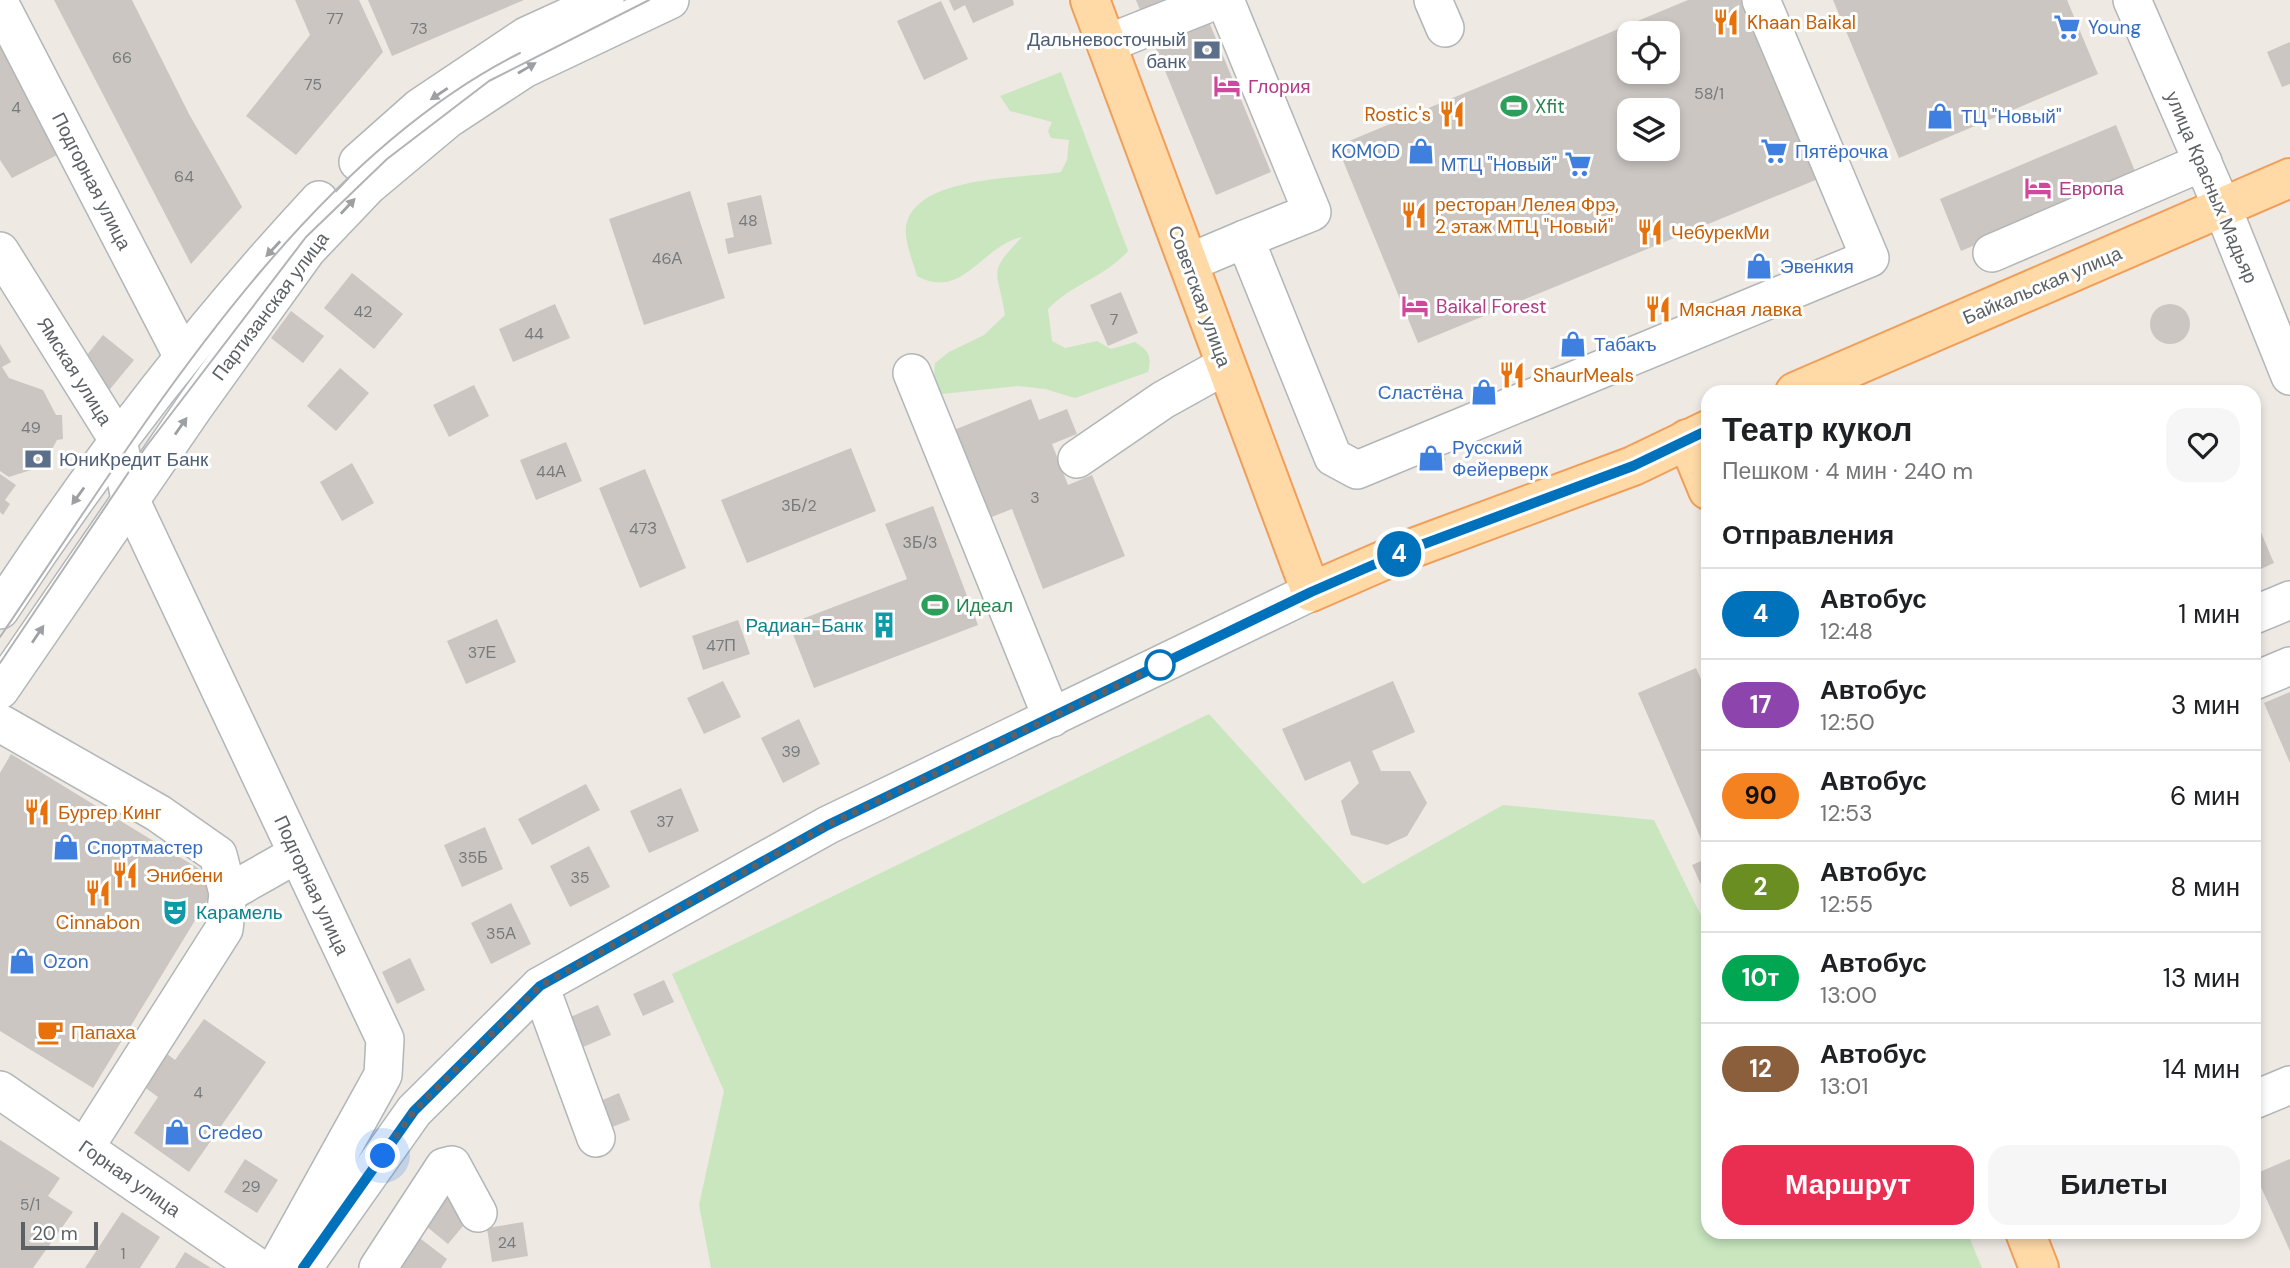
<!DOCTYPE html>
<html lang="ru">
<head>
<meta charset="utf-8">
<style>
  body { margin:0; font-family:"DM Sans",sans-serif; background:#f6f6f6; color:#202124; height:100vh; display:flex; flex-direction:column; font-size:26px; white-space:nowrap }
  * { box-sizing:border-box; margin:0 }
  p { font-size:23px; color:#757577 }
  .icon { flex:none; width:38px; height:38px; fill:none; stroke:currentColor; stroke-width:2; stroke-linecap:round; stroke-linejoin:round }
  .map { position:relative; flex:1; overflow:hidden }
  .panel { position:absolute; left:1701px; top:385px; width:560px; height:854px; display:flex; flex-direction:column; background:#fff; border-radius:21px; box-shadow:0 4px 10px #0003 }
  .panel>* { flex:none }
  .badge { padding:0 14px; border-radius:23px; font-size:24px; line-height:46px }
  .buttons { position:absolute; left:1617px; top:21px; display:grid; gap:14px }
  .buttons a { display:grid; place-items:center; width:63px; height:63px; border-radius:14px; background:#fff; box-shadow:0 4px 10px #0003; font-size:35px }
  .scale { position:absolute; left:21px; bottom:18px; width:77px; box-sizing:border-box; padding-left:7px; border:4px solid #5b6164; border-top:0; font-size:19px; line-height:24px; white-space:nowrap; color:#5b6164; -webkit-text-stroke:5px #fff; paint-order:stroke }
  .you { position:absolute; width:35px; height:35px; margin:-18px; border:5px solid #fff; border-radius:50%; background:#1a73e8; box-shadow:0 0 0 10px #1a73e833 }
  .map>.badge { position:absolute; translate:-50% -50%; box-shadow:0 0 0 4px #fff }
  h2 { padding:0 21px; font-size:26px; line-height:63px }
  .round { display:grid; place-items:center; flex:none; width:74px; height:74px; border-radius:21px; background:#f6f6f6 }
  .summary { display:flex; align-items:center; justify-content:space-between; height:119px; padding:0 21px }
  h1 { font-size:33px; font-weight:800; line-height:52px }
  .button { display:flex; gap:14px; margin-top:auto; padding:14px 21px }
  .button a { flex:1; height:80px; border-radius:21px; background:#e92e51; color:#fff; font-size:28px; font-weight:800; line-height:80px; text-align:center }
  .button a+a { background:#f6f6f6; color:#202124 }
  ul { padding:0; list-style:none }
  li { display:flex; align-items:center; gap:21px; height:91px; padding:0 21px; border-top:2px solid #e0e0e0 }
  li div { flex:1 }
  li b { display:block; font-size:26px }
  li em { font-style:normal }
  li .badge { min-width:77px; font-weight:700; text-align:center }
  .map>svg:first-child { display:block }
  .green { fill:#c9e6bf }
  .building { fill:#cbc6c2; fill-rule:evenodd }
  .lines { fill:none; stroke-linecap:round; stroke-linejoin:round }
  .minor-casing { stroke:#b1b6b8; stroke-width:40 }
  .major-casing { stroke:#f19e59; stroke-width:42 }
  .minor { stroke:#fff; stroke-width:37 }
  .major { stroke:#ffdaa7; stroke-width:38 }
  .tram { stroke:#b2b3b4; stroke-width:2 }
  .oneway { fill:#9da0a2 }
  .line-casing { stroke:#fff; stroke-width:16 }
  .line { stroke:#0072bc; stroke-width:10 }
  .walk { stroke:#5b6164; stroke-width:7; stroke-dasharray:0 12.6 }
  .stop-dot { fill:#fff; stroke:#0072bc; stroke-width:3.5 }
  .labels { text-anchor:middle; stroke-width:6; stroke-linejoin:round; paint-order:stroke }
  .number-label { font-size:16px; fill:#777a7c }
  .food-label { font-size:19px; fill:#c56008; stroke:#fff; text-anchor:start }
  .shop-label { font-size:19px; fill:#366cbe; stroke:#fff; text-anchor:start }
  .service-label { font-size:19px; fill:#4e5e75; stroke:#fff; text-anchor:end }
  .hotel-label { font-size:19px; fill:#b23c85; stroke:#fff; text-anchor:start }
  .leisure-label { font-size:19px; fill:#27864d; stroke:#fff; text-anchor:start }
  .street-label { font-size:19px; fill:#5b6164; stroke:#fff }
  .culture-label { font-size:19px; fill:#0d838f; stroke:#fff; text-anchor:end }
</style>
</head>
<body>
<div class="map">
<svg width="2290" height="1268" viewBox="0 0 2290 1268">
  <rect width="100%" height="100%" fill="#eee9e3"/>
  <g class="green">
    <path d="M 1061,72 L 1128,251 C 1104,278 1073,283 1048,309 L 1052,341 L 1065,348 L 1097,341 L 1111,349 L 1135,342 C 1149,351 1152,356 1148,372 L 1075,398 L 1045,389 L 1018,386 L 942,394 L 934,379 L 935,363 L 949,352 L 984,335 L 1005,315 C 998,269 986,274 1022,237 C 981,246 963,301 917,276 C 913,261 902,237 907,222 C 922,175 1022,179 1061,172 L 1067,160 L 1069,140 L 1051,138 L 1048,131 L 1052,122 L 1010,111 L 1000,96 Z"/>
    <polygon points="1209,714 1363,884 1503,805 1654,820 1708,930 1708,1232 1967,1232 1982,1268 711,1268 699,1205 724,1091 672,974"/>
  </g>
  <g class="building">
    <polygon points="54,0 132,0 189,114 242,207 191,264"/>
    <polygon points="295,0 359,0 383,52 296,155 246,116 310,35"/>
    <polygon points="368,0 524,0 392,56"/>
    <polygon points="949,0 1013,0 1014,5 973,23 965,5 954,11"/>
    <polygon points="1136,0 1163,0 1140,10"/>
    <path d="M 1688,0 L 1744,0 L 1818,179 L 1418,343 L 1337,146 ZM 1629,33 L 1668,33 L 1668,72 L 1629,72 ZM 1629,110 L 1668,110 L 1668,149 L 1629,149 Z"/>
    <polygon points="1833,0 2067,0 2098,74 1899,158"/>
    <polygon points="941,1 968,59 924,80 897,21"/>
    <polygon points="1207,17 1271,172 1216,195 1152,39"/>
    <polygon points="0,41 30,88 24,91 63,152 12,178 0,160"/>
    <polygon points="2290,42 2290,84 2282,87 2267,52"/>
    <polygon points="2116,125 2137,176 1961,251 1940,199"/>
    <polygon points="690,191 725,298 644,325 609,219"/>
    <polygon points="761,195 772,244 728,254 725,239 734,237 727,203"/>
    <polygon points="352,273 403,314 374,349 324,308"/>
    <polygon points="1121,292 1138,333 1108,346 1090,305"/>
    <polygon points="555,304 570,338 513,362 499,329"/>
    <circle cx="2170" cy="324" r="20"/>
    <polygon points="291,311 324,336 303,363 271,338"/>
    <polygon points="103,335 134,360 106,394 75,370"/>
    <polygon points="0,344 11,362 2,367 9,378 43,390 56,415 62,415 63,439 57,440 47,459 37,468 9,477 0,471"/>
    <polygon points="340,368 369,393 336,431 307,406"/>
    <polygon points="474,385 489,416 449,437 433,405"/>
    <polygon points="1491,385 1494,394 1476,401 1472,392"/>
    <polygon points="1031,399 1039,420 1067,409 1077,434 1052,444 1068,485 1092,475 1125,556 1043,589 1012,509 979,522 944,434"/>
    <polygon points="566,442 582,481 536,500 520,460"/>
    <polygon points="851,448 876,511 747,563 721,500"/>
    <polygon points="1441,449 1446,460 1429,467 1425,456"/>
    <polygon points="352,463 374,503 342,521 320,482"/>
    <polygon points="645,469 686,568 640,588 599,488"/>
    <polygon points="0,474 16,485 5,500 10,504 3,515 0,512"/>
    <polygon points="933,506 978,625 814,688 789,624 907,579 885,524"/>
    <polygon points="2254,516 2274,563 2254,572"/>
    <polygon points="497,619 516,662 466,684 447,641"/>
    <polygon points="738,620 750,654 703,670 692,636"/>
    <polygon points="1696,668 1708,695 1708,855 1638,693"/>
    <polygon points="723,681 741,717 704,734 687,698"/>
    <polygon points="1393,681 1415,732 1372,751 1381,771 1410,771 1427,803 1407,836 1387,845 1351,835 1341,801 1359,783 1350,761 1305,781 1282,729"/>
    <polygon points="2290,692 2290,763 2264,703"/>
    <polygon points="799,719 820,764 783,783 761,738"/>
    <polygon points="11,754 219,881 93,1088 0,1031 0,773"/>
    <polygon points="586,784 600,810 532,845 518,819"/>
    <polygon points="681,788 699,831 649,853 630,811"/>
    <polygon points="485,827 503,869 462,887 444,845"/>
    <polygon points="589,846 610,887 570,907 550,866"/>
    <polygon points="1708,858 1708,900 1692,865"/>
    <polygon points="511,903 531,944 491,964 471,923"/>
    <polygon points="410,958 425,990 397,1004 382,972"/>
    <polygon points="664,980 674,1002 643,1016 633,994"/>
    <polygon points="598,1005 611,1035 581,1048 568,1018"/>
    <polygon points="204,1019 266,1062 189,1172 134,1133 158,1097 143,1086 166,1053 175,1060"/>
    <polygon points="619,1093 630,1120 602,1131 591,1105"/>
    <polygon points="0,1140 60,1178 48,1196 73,1212 33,1268 0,1268"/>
    <polygon points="245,1159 278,1180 257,1213 224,1192"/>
    <polygon points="2290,1159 2290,1251 2255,1174"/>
    <polygon points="445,1191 473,1214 448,1244 421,1222"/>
    <polygon points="122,1212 160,1237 140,1268 85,1268"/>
    <polygon points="523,1222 528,1256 492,1262 487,1228"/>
    <polygon points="417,1236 447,1259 441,1268 396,1268"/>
    <polygon points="185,1252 211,1268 175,1268"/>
  </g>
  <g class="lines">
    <g class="minor-casing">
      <g id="minor">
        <polyline points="1225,0 1312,212 1245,239"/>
        <polyline points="1433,0 1445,28"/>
        <polyline points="2132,0 2222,207 2290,376"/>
        <polyline points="0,4 183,357"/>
        <polyline points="1106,44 1217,0"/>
        <polyline points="358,162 420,107 526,36 605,0"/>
        <polyline points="0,251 118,440 130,499 385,1039 383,1075 276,1268"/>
        <polyline points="1992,253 2203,162"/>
        <polyline points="1188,263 1245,239 1333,457 1357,470 1870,258 1761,0"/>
        <polyline points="912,373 1052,718"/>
        <polyline points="1077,459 1163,400 1226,365"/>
        <path d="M 0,610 C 95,465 201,327 319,200"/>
        <polyline points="2254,615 2290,600"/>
        <polyline points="2254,681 2290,666"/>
        <polyline points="0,690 195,406 307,250 368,186 448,119 524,69 670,0"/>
        <polyline points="0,723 158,813 218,855 228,893 224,929 86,1146"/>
        <polyline points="228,893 297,854"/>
        <polyline points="540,986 596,1138"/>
        <polyline points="0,1090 259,1268"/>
        <polyline points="2254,1100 2290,1085"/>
        <polyline points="303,1268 414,1111 540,986 828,825 1311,592"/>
        <polyline points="378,1268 444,1167 452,1165 478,1213"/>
      </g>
    </g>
    <g class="major-casing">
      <g id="major">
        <polyline points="1090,0 1311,592 1405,551 1633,466 1708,430"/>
        <polyline points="1795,392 2290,178"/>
        <polyline points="1687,439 1708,490"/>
        <polyline points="2025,1232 2039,1268"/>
      </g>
    </g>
    <use href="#minor" class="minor"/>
    <use href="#major" class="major"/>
    <g class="tram">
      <path d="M 0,637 C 137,436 297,165 520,53"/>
      <polyline points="0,663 145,448 306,237 387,159 489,81 649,0"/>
    </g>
  </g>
  <defs><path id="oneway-solid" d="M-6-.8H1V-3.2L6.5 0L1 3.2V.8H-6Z" transform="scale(1.75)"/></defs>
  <g class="oneway">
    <use href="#oneway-solid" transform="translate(527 68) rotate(-30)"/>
    <use href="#oneway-solid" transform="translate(439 94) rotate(146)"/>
    <use href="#oneway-solid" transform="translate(348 206) rotate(-47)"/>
    <use href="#oneway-solid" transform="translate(273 249) rotate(133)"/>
    <use href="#oneway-solid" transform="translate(181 426) rotate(-55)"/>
    <use href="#oneway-solid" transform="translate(78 496) rotate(126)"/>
    <use href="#oneway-solid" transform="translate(38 634) rotate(-56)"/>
  </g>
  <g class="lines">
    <g class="line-casing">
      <polyline id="line" points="303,1268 414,1111 540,986 828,825 1311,592 1405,551 1633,466 1708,430"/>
    </g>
    <use href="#line" class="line"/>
    <polyline class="walk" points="383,1156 414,1111 540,986 828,825 1160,665"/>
  </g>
  <defs>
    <g id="restaurant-bare" transform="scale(2.1)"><path d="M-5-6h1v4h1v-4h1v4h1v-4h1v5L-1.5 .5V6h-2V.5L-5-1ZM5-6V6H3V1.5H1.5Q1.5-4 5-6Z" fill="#e8710a" stroke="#fff" stroke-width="2.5" paint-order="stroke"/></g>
    <g id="supermarket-bare" transform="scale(2.1)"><path d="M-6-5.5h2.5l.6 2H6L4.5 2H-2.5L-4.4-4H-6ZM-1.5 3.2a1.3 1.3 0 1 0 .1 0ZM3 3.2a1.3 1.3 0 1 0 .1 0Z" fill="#3f7fe0" stroke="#fff" stroke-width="2.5" paint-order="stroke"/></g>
    <g id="bank-bare" transform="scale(2.1)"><path d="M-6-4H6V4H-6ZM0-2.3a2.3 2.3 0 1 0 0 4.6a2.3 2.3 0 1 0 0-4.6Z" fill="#5c6f8a" stroke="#fff" stroke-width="2.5" paint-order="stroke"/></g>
    <g id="hotel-bare" transform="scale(2.1)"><path d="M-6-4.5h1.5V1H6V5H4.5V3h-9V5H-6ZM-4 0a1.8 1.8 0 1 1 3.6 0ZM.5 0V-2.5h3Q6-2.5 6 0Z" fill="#d1479c" stroke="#fff" stroke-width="2.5" paint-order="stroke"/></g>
    <g id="stadium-bare" transform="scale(2.1)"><path d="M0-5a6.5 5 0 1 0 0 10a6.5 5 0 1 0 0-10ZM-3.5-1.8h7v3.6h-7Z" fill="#2e9e5b" stroke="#fff" stroke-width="2.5" paint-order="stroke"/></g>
    <g id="shop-bare" transform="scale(2.1)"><path d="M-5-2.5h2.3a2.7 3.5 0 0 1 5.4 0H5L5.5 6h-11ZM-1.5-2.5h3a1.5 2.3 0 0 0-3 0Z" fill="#3f7fe0" stroke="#fff" stroke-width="2.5" paint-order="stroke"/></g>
    <g id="building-bare" transform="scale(2.1)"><path d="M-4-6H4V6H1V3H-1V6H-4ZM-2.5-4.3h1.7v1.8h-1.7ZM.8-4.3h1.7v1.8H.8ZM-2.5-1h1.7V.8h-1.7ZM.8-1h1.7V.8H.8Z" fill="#0f9aa8" stroke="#fff" stroke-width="2.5" paint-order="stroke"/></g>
    <g id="theatre-bare" transform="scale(2.1)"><path d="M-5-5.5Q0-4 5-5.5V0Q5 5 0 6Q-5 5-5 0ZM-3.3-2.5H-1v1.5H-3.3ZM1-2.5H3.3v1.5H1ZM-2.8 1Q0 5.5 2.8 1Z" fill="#0f9aa8" stroke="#fff" stroke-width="2.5" paint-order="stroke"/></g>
    <g id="cafe-bare" transform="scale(2.1)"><path d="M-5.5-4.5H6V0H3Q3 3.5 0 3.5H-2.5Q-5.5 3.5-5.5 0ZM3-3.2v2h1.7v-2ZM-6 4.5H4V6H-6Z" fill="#e8710a" stroke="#fff" stroke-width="2.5" paint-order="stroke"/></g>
  </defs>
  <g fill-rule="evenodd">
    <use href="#restaurant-bare" x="1726" y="22"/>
    <use href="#supermarket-bare" x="2067" y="27"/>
    <use href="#bank-bare" x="1207" y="50"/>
    <use href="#hotel-bare" x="1227" y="86"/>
    <use href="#stadium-bare" x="1514" y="106"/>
    <use href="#restaurant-bare" x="1452" y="114"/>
    <use href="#shop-bare" x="1940" y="116"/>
    <use href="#shop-bare" x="1421" y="151"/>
    <use href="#supermarket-bare" x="1774" y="151"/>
    <use href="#supermarket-bare" x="1578" y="164"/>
    <use href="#hotel-bare" x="2038" y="188"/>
    <use href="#restaurant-bare" x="1414" y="215"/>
    <use href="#restaurant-bare" x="1650" y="232"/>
    <use href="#shop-bare" x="1759" y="266"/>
    <use href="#hotel-bare" x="1415" y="306"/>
    <use href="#restaurant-bare" x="1658" y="309"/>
    <use href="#shop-bare" x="1573" y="344"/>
    <use href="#restaurant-bare" x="1512" y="375"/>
    <use href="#shop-bare" x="1484" y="392"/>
    <use href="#shop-bare" x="1431" y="458"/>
    <use href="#bank-bare" x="38" y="459"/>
    <use href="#stadium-bare" x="935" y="605"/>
    <use href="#building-bare" x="884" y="625"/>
    <use href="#restaurant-bare" x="37" y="812"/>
    <use href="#shop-bare" x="66" y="847"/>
    <use href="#restaurant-bare" x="125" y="875"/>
    <use href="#restaurant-bare" x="98" y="893"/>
    <use href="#theatre-bare" x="175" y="912"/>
    <use href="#shop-bare" x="22" y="961"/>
    <use href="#cafe-bare" x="50" y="1032"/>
    <use href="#shop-bare" x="177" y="1132"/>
  </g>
  <circle class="stop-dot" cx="1160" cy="665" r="14"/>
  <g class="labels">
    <g class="number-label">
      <text x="335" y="24">77</text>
      <text x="419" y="34">73</text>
      <text x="122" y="63">66</text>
      <text x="313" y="90">75</text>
      <text x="1709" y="99">58/1</text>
      <text x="16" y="113">4</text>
      <text x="184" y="182">64</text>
      <text x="748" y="226">48</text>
      <text x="667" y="264">46А</text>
      <text x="363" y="317">42</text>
      <text x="1114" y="325">7</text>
      <text x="534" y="339">44</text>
      <text x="31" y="433">49</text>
      <text x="551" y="477">44А</text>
      <text x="1035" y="503">3</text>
      <text x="799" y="511">3Б/2</text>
      <text x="643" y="534">47З</text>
      <text x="920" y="548">3Б/3</text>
      <text x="721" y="651">47П</text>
      <text x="482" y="658">37Е</text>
      <text x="791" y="757">39</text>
      <text x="665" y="827">37</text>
      <text x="473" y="863">35Б</text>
      <text x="580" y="883">35</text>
      <text x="501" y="939">35А</text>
      <text x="198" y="1098">4</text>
      <text x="251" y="1192">29</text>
      <text x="30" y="1210">5/1</text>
      <text x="507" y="1248">24</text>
      <text x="123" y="1259">1</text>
    </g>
    <g class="food-label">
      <text x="1747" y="29">Khaan Baikal</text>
      <text x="1431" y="121" text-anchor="end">Rostic's</text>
      <text x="1435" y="211">ресторан Лелея Фрэ,<tspan x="1435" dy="22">2 этаж МТЦ "Новый"</tspan></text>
      <text x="1671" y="239">ЧебурекМи</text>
      <text x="1679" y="316">Мясная лавка</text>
      <text x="1533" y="382">ShaurMeals</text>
      <text x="58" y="819">Бургер Кинг</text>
      <text x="146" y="882">Энибени</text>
      <text x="98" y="929" text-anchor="middle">Cinnabon</text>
      <text x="71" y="1039">Папаха</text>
    </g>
    <g class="shop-label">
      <text x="2088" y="34">Young</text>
      <text x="1961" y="123">ТЦ "Новый"</text>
      <text x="1400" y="158" text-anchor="end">KOMOD</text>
      <text x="1795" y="158">Пятёрочка</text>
      <text x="1557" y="171" text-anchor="end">МТЦ "Новый"</text>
      <text x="1780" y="273">Эвенкия</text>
      <text x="1594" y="351">Табакъ</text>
      <text x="1463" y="399" text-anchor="end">Сластёна</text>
      <text x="1452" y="454">Русский<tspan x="1452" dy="22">Фейерверк</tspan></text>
      <text x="87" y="854">Спортмастер</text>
      <text x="43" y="968">Ozon</text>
      <text x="198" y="1139">Credeo</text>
    </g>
    <g class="service-label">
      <text x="1186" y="46">Дальневосточный<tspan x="1186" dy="22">банк</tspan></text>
      <text x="59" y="466" text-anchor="start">ЮниКредит Банк</text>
    </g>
    <g class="hotel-label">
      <text x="1248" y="93">Глория</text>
      <text x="2059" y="195">Европа</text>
      <text x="1436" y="313">Baikal Forest</text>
    </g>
    <g class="leisure-label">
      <text x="1535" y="113">Xfit</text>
      <text x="956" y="612">Идеал</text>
    </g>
    <g class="street-label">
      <text transform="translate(92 181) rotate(63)" y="7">Подгорная улица</text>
      <text transform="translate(2212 187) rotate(67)" y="7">улица Красных Мадьяр</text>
      <text transform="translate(2042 285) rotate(-23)" y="7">Байкальская улица</text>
      <text transform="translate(1200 296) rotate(70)" y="7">Советская улица</text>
      <text transform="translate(270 306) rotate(-53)" y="7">Партизанская улица</text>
      <text transform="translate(75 371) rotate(58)" y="7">Ямская улица</text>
      <text transform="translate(312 885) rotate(65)" y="7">Подгорная улица</text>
      <text transform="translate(130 1178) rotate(35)" y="7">Горная улица</text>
    </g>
    <g class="culture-label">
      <text x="863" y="632">Радиан-Банк</text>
      <text x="196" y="919" text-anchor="start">Карамель</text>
    </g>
  </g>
</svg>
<div class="buttons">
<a><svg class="icon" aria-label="locate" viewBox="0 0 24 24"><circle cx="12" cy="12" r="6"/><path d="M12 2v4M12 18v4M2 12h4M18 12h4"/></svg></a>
<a><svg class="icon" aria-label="layers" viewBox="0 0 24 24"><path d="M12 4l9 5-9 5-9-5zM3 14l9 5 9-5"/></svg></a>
</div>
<div class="scale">20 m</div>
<div class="you" style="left:383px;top:1156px"></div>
<b class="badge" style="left:1399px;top:554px;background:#0072bc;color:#fff">4</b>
<section class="panel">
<div class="summary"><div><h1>Театр кукол</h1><p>Пешком · 4 мин · 240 m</p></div><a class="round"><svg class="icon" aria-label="heart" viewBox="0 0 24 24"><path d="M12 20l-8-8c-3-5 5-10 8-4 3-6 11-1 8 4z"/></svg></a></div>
<h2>Отправления</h2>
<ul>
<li><span class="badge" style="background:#0072bc;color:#fff">4</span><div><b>Автобус</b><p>12:48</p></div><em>1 мин</em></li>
<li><span class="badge" style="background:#8e44ad;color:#fff">17</span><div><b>Автобус</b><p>12:50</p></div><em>3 мин</em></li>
<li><span class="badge" style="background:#f58220;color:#111">90</span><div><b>Автобус</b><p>12:53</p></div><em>6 мин</em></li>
<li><span class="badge" style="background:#6b8e23;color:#fff">2</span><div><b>Автобус</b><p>12:55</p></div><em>8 мин</em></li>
<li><span class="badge" style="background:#00a651;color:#fff">10т</span><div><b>Автобус</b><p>13:00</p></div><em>13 мин</em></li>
<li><span class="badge" style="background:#8b5e3c;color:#fff">12</span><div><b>Автобус</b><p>13:01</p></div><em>14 мин</em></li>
</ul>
<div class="button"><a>Маршрут</a><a>Билеты</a></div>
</section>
</div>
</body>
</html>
